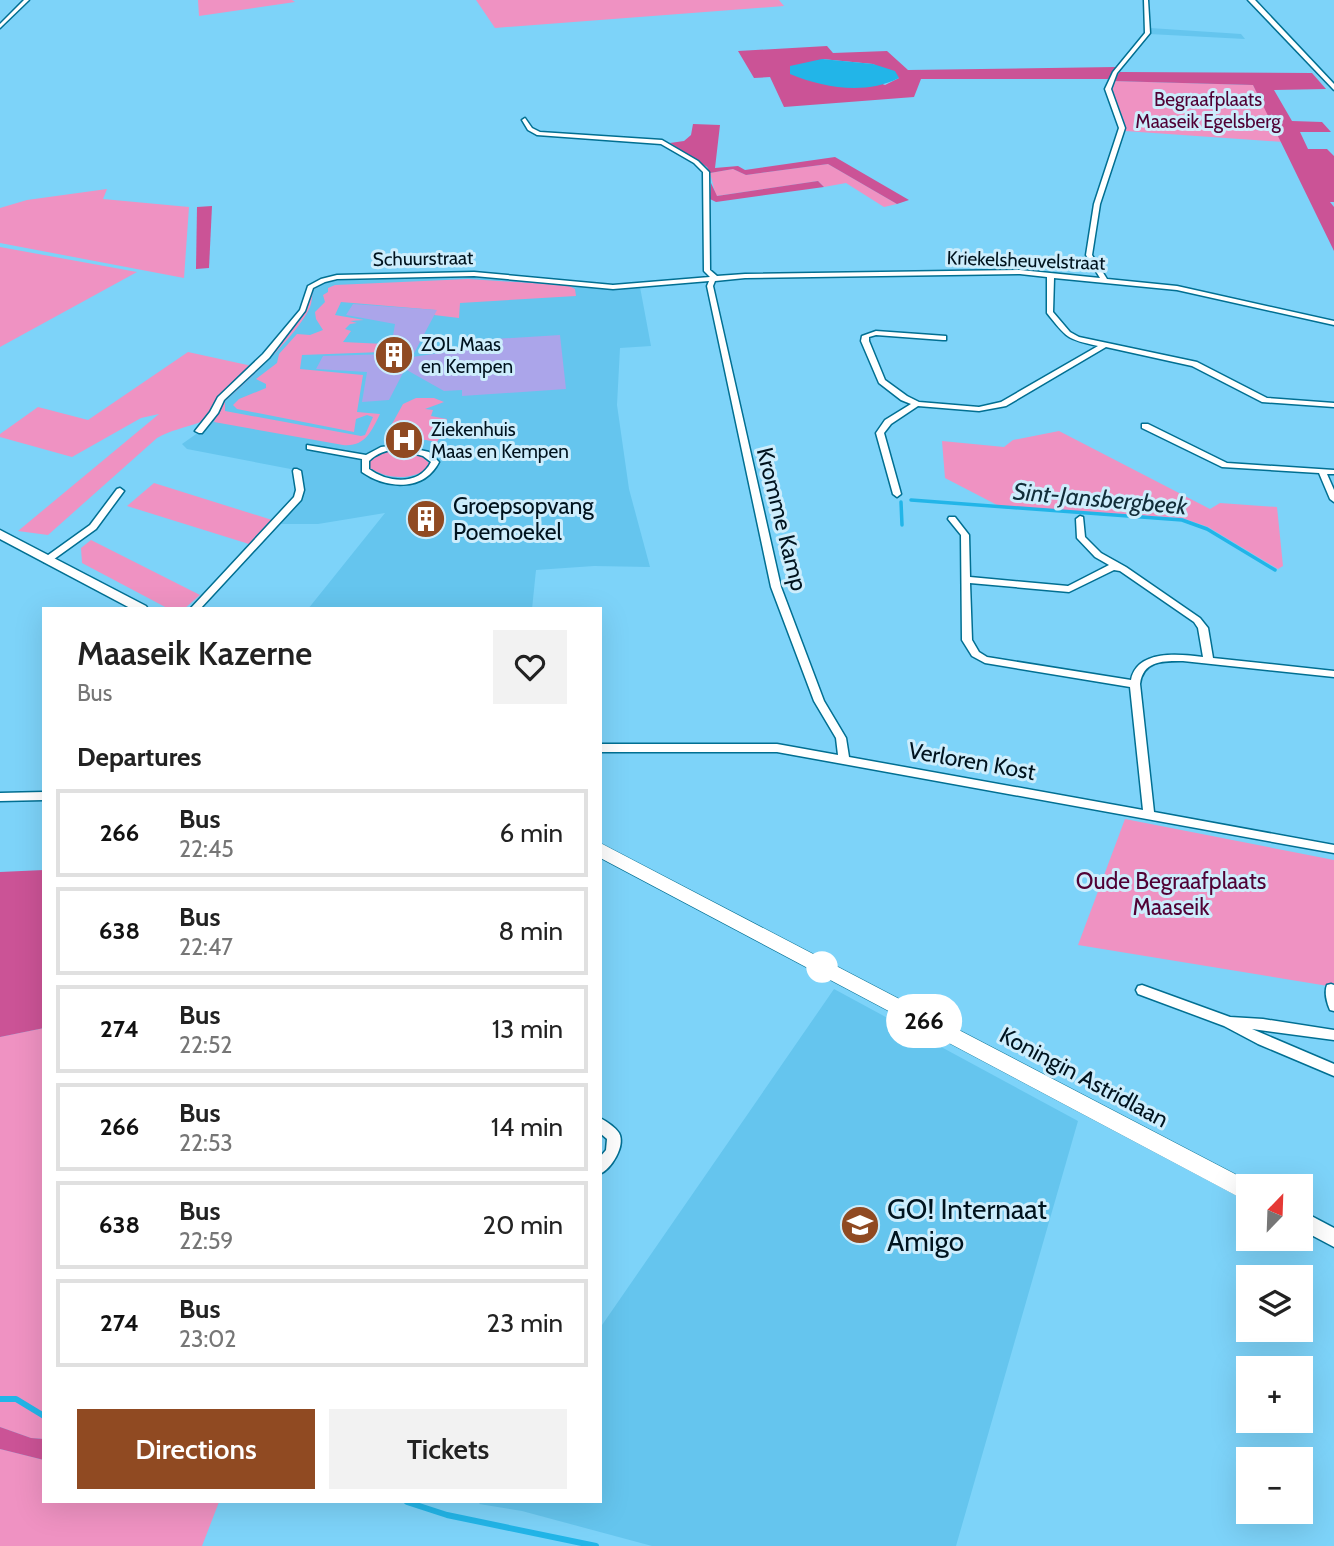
<!DOCTYPE html>
<html lang="en">
<head>
<meta charset="utf-8">
<style>
  body { margin:0; font-family:Cabin,sans-serif; background:#f2f2f2; color:#222; height:100vh; display:flex; flex-direction:column; font-size:26px; white-space:nowrap }
  * { box-sizing:border-box; margin:0 }
  p { font-size:23px; color:#767676 }
  .icon { flex:none; width:38px; height:38px; fill:none; stroke:currentColor; stroke-width:2; stroke-linecap:round; stroke-linejoin:round }
  .map { position:relative; flex:1; overflow:hidden }
  .details { position:absolute; left:42px; top:607px; width:560px; height:896px; display:flex; flex-direction:column; background:#fff; border-radius:0px; box-shadow:0 7px 28px #0002 }
  .details>* { flex:none }
  .badge { padding:0 14px; border-radius:23px; font-size:24px; line-height:46px }
  .needle { width:46px; rotate:23deg }
  .fabs { position:absolute; left:1236px; top:1174px; display:grid; gap:14px }
  .fabs a { display:grid; place-items:center; width:77px; height:77px; border-radius:0px; background:#fff; box-shadow:0 7px 28px #0002; font-size:35px }
  .map>.badge { position:absolute; translate:-50% -50%; box-shadow:0 0 0 4px #fff }
  h2 { padding:0 35px; font-size:26px; line-height:63px }
  .round { display:grid; place-items:center; flex:none; width:74px; height:74px; border-radius:0px; background:#f2f2f2 }
  .summary { display:flex; align-items:center; justify-content:space-between; height:119px; padding:0 35px }
  h1 { font-size:33px; font-weight:600; line-height:52px }
  .primary-button { display:flex; gap:14px; margin-top:auto; padding:14px 35px }
  .primary-button a { flex:1; height:80px; border-radius:0px; background:#904a22; color:#fff; font-size:28px; font-weight:600; line-height:80px; text-align:center }
  .primary-button a+a { background:#f2f2f2; color:#222 }
  ul { padding:0; list-style:none }
  li { display:flex; align-items:center; gap:21px; height:88px; margin:0 14px 10px; padding:0 21px; border:4px solid #e0e0e0; border-radius:0px }
  li div { flex:1 }
  li b { display:block; font-size:26px }
  li em { font-style:normal }
  li .badge { min-width:77px; font-weight:700; text-align:center }
  .map>svg:first-child { display:block }
  .built { fill:#65c5ee }
  .green { fill:#ef92c2; fill-rule:evenodd }
  .forest { fill:#cb5396; fill-rule:evenodd }
  .water { fill:#22b5e8 }
  .lines { fill:none; stroke-linecap:round; stroke-linejoin:round }
  .stream-far1 { stroke:#22b5e8; stroke-width:3.5 }
  .stream { stroke:#22b5e8; stroke-width:6 }
  .building { fill:#aba5ea }
  .minor-casing { stroke:#016f92; stroke-width:3 }
  .secondary-casing { stroke:#016f92; stroke-width:3 }
  .minor { fill:#fff; fill-rule:evenodd }
  .secondary { fill:#fff; fill-rule:evenodd }
  .line { fill:#fff; stroke:#fff; stroke-width:2 }
  .stop-dot { fill:#fff; stroke:#fff; stroke-width:3.5 }
  .labels { text-anchor:middle; stroke-width:6; stroke-linejoin:round; paint-order:stroke }
  .far-park-label { font-size:19px; fill:#510235; stroke:#cdedfc }
  .far-street-label { font-size:19px; fill:#00131e; stroke:#cdedfc }
  .far-poi-label { font-size:19px; fill:#00131e; stroke:#cdedfc; text-anchor:start }
  .poi-label { font-size:23px; fill:#00131e; stroke:#cdedfc; text-anchor:start }
  .street-label { font-size:23px; fill:#00131e; stroke:#cdedfc }
  .park-label { font-size:23px; fill:#510235; stroke:#cdedfc }
  .water-label { font-size:24px; font-style:italic; fill:#112d39; stroke:#cdedfc }
  .near-poi-label { font-size:28px; fill:#00131e; stroke:#cdedfc; text-anchor:start }
</style>
</head>
<body>
<div class="map">
<svg width="1334" height="1546" viewBox="0 0 1334 1546">
  <rect width="100%" height="100%" fill="#7dd3f9"/>
  <g class="built">
    <polygon points="1150,28 1241,34 1245,39 1149,34"/>
    <polygon points="477,276 563,287 640,287 651,346 620,348 617,405 629,489 650,567 594,566 536,570 532,609 308,609 385,513 318,524 279,524 303,493 301,471 187,449 182,444 199,432 221,403 275,348 306,308 312,288 324,281"/>
    <polygon points="834,989 1078,1121 956,1546 652,1546 522,1511 479,1504 481,1502 600,1502 600,1328"/>
  </g>
  <g class="green">
    <polygon points="198,0 292,0 295,2 199,16"/>
    <polygon points="476,0 779,0 784,6 495,28"/>
    <path d="M 1112,81 L 1253,85 L 1283,142 L 1125,131 C 1127,113 1107,100 1112,81 Z"/>
    <polygon points="828,164 897,204 884,207 846,183 824,187 818,181 716,196 710,173 733,169 746,175"/>
    <polygon points="107,189 103,199 189,207 184,278 0,243 0,208 27,200"/>
    <polygon points="0,247 137,272 0,347"/>
    <path d="M 498,275 L 565,284 L 575,289 L 576,296 L 460,303 L 459,318 L 434,315 L 436,310 L 341,302 L 335,315 L 364,320 L 350,321 L 357,323 L 350,324 L 345,329 L 351,331 L 343,342 L 384,344 L 382,352 L 302,355 L 300,369 L 363,375 L 357,412 L 380,414 C 371,432 365,447 343,445 L 214,422 L 223,400 L 266,359 L 306,310 L 312,288 L 321,282 L 338,278 ZM 466,275 L 563,285 L 468,279 L 335,285 L 328,288 L 328,292 L 323,295 L 325,302 L 315,312 L 316,319 L 323,330 L 310,335 L 297,334 L 279,354 L 277,363 L 256,379 L 266,384 L 266,388 L 239,399 L 233,405 L 237,409 L 354,432 L 356,419 L 367,415 L 373,417 L 365,435 L 361,436 L 225,411 L 225,401 C 248,380 298,335 310,307 C 312,302 312,295 313,290 L 321,284 L 336,280 Z"/>
    <path d="M 188,352 L 252,366 C 240,380 215,417 198,423 C 184,428 171,430 157,438 L 48,535 L 18,531 L 159,414 L 141,418 L 72,457 L 0,437 L 0,434 L 38,407 L 88,420 Z"/>
    <polygon points="416,398 434,398 444,402 425,409 433,410 431,416 447,419 446,428 437,442 387,433 403,404"/>
    <polygon points="1059,431 1210,509 1220,503 1277,507 1283,566 1278,569 1208,527 1182,518 999,506 945,478 942,441 1004,447 1013,440"/>
    <path d="M 389,451 L 422,456 L 429,463 L 428,468 C 412,481 386,479 370,468 L 370,458 Z"/>
    <polygon points="154,483 272,520 249,544 127,506"/>
    <polygon points="91,540 200,595 184,609 169,609 82,563 81,548"/>
    <polygon points="1125,819 1334,860 1334,987 1078,945"/>
    <polygon points="44,1028 44,1439 31,1438 0,1427 0,1037"/>
    <polygon points="0,1449 44,1460 44,1502 219,1502 202,1546 0,1546"/>
  </g>
  <g class="forest">
    <path d="M 827,46 L 833,53 L 887,51 L 908,70 L 1116,67 L 1108,79 L 921,79 L 914,97 L 784,107 L 770,77 L 754,78 L 738,51 ZM 822,59 L 873,64 L 899,78 L 885,85 Z"/>
    <polygon points="1120,72 1312,73 1326,89 1274,90 1292,121 1322,122 1331,132 1300,132 1308,149 1327,149 1334,156 1334,202 1330,202 1334,207 1334,251 1253,85 1112,81"/>
    <polygon points="693,124 720,125 715,168 738,166 745,170 835,157 909,200 897,204 828,164 746,175 733,169 710,173 707,167 670,143 684,141 691,135"/>
    <polygon points="818,181 824,187 716,202 710,199 711,183 717,196"/>
    <polygon points="212,206 209,268 196,269 197,207"/>
    <polygon points="44,870 44,1028 0,1037 0,872"/>
    <polygon points="0,1427 31,1438 44,1439 44,1460 0,1449"/>
  </g>
  <path class="water" d="M 822,59 L 873,64 L 895,71 L 899,78 C 865,95 824,88 790,74 L 790,66 Z"/>
  <g class="lines">
    <g class="stream-far1">
      <polyline points="911,500 1182,520 1207,529 1275,570"/>
      <polyline points="901,502 902,525"/>
    </g>
    <g class="stream">
      <polyline points="0,1399 16,1399 44,1416"/>
      <polyline points="407,1502 447,1515 596,1546"/>
    </g>
  </g>
  <g class="building">
    <polygon points="353,304 437,310 412,357 461,350 461,341 560,335 566,389 462,396 462,390 444,391 405,369 389,400 362,402 367,372 316,369 323,356 390,354 395,324 346,315"/>
    <polygon points="437,511 437,526 416,528 416,513"/>
  </g>
  <g class="lines">
    <g class="minor-casing">
      <g id="minor">
        <polygon points="24,0 29,0 0,28 0,24"/>
        <path d="M 1144,0 L 1148,0 L 1150,33 L 1117,73 L 1111,89 L 1125,128 L 1100,204 L 1092,255 L 1107,279 L 1177,286 L 1334,321 L 1334,325 L 1177,290 L 1054,278 L 1053,312 L 1070,332 L 1079,337 L 1197,362 L 1267,398 L 1334,403 L 1334,407 L 1262,402 L 1192,366 L 1106,347 L 1006,406 L 979,411 L 918,406 L 891,424 L 884,433 L 901,494 L 897,497 L 893,494 L 876,433 L 885,420 L 911,404 L 901,400 L 879,383 L 861,341 L 862,336 L 876,331 L 946,336 L 946,340 L 943,340 L 876,335 L 869,337 L 869,341 L 885,380 L 907,396 L 919,402 L 979,407 L 1001,402 L 1098,346 C 1066,339 1067,338 1047,313 L 1047,277 L 1020,274 L 745,278 L 715,281 L 713,286 L 781,587 L 824,701 L 846,738 L 849,757 L 1143,810 L 1130,687 L 985,663 L 972,656 L 962,640 L 961,535 L 948,519 L 949,517 L 955,517 L 969,535 L 970,577 L 1068,586 L 1109,565 L 1095,557 L 1077,538 L 1076,519 L 1080,516 L 1083,517 L 1085,537 L 1101,553 L 1126,567 L 1200,618 L 1208,628 L 1213,658 L 1334,671 L 1334,677 L 1183,661 C 1164,661 1143,660 1140,684 L 1154,812 L 1334,845 L 1334,853 L 777,752 L 600,752 L 600,744 L 777,744 L 838,755 L 836,738 L 814,701 L 771,587 L 707,286 L 709,281 L 613,289 L 474,276 L 337,279 L 325,282 L 313,288 L 305,311 L 269,358 L 224,400 L 218,413 L 202,433 L 199,433 L 195,431 L 210,412 L 218,397 L 263,354 L 300,310 L 308,286 L 321,279 L 337,275 L 474,272 L 613,285 L 710,277 L 704,271 L 703,172 L 694,163 L 661,144 L 537,135 L 528,130 L 522,120 L 525,118 L 532,128 L 540,132 L 662,140 L 698,161 L 709,172 L 710,270 L 717,276 L 745,274 L 1020,270 L 1100,278 L 1086,255 L 1094,204 L 1119,128 L 1105,89 L 1113,72 L 1145,33 ZM 1114,570 L 1120,571 L 1194,622 L 1198,628 L 1203,657 C 1180,654 1137,649 1131,680 L 987,657 L 979,652 L 972,640 L 970,583 L 1069,592 Z"/>
        <polygon points="1142,424 1148,424 1227,463 1334,470 1334,474 1327,474 1334,490 1334,502 1330,499 1319,473 1222,467 1142,428"/>
        <path d="M 307,445 L 366,455 L 381,447 L 398,445 L 429,452 L 439,462 C 424,492 386,489 362,472 L 362,459 L 307,449 ZM 398,449 L 423,456 L 431,462 C 419,486 388,483 369,469 L 369,461 C 377,453 386,450 398,449 Z"/>
        <polygon points="294,469 297,469 301,471 304,490 301,500 200,609 190,609 294,497 296,490 293,471"/>
        <polygon points="120,488 124,491 96,529 50,562 44,562 44,558 90,525 117,489"/>
        <polygon points="44,792 44,800 0,801 0,793"/>
        <path d="M 1331,984 L 1334,985 L 1334,1011 L 1330,1010 C 1327,1003 1324,992 1327,985 Z"/>
        <polygon points="1142,985 1230,1017 1263,1019 1334,1030 1334,1040 1252,1029 1334,1064 1334,1076 1258,1044 1224,1026 1138,994 1136,990 1138,986"/>
        <path d="M 600,1118 C 606,1121 615,1127 619,1133 C 626,1146 611,1169 600,1174 L 600,1157 L 606,1150 L 607,1139 L 600,1133 Z"/>
      </g>
    </g>
    <g class="secondary-casing">
      <g id="secondary">
        <polygon points="1248,0 1255,0 1334,84 1334,90"/>
        <polygon points="0,530 146,606 148,609 132,609 0,539"/>
        <polygon points="600,844 1254,1185 1255,1186 1248,1186 1248,1200 1242,1197 600,857"/>
        <polygon points="1300,1210 1334,1228 1334,1247 1300,1229"/>
      </g>
    </g>
    <use href="#minor" class="minor"/>
    <use href="#secondary" class="secondary"/>
  </g>
  <polygon class="line" points="600,844 1254,1185 1257,1191 1254,1197 1248,1200 1241,1197 595,854 593,850 595,846"/>
  <defs>
    <g id="building-disc" transform="scale(2.0125)"><circle r="9.5" fill="#904a22" stroke="#cdedfc"/><path d="M-4-6H4V6H1V3H-1V6H-4ZM-2.5-4.3h1.7v1.8h-1.7ZM.8-4.3h1.7v1.8H.8ZM-2.5-1h1.7V.8h-1.7ZM.8-1h1.7V.8H.8Z" fill="#fff"/></g>
    <g id="hospital-disc" transform="scale(2.0125)"><circle r="9.5" fill="#904a22" stroke="#cdedfc"/><path d="M-5-5h3v3.5h4V-5h3V5h-3V1.5h-4V5h-3Z" fill="#fff"/></g>
    <g id="school-disc" transform="scale(2.0125)"><circle r="9.5" fill="#904a22" stroke="#cdedfc"/><path d="M0-5L7-2L0 1L-7-2ZM-4 1L0 2.5L4 1V4Q0 6-4 4Z" fill="#fff"/></g>
  </defs>
  <g fill-rule="evenodd">
    <use href="#building-disc" x="394" y="355"/>
    <use href="#hospital-disc" x="404" y="440"/>
    <use href="#building-disc" x="426" y="519"/>
    <use href="#school-disc" x="860" y="1225"/>
  </g>
  <circle class="stop-dot" cx="822" cy="967" r="14"/>
  <g class="labels">
    <g class="far-park-label">
      <text x="1208" y="106">Begraafplaats<tspan x="1208" dy="22">Maaseik Egelsberg</tspan></text>
    </g>
    <g class="far-street-label">
      <text transform="translate(423 258) rotate(-1)" y="7">Schuurstraat</text>
      <text transform="translate(1026 260) rotate(2)" y="7">Kriekelsheuvelstraat</text>
    </g>
    <g class="far-poi-label">
      <text x="421" y="351">ZOL Maas<tspan x="421" dy="22">en Kempen</tspan></text>
      <text x="431" y="436">Ziekenhuis<tspan x="431" dy="22">Maas en Kempen</tspan></text>
    </g>
    <g class="poi-label">
      <text x="453" y="514">Groepsopvang<tspan x="453" dy="26">Poemoekel</tspan></text>
    </g>
    <g class="street-label">
      <text transform="translate(782 519) rotate(76)" y="8">Kromme Kamp</text>
      <text transform="translate(972 761) rotate(10)" y="8">Verloren Kost</text>
      <text transform="translate(1084 1077) rotate(28)" y="8">Koningin Astridlaan</text>
    </g>
    <g class="park-label">
      <text x="1171" y="889">Oude Begraafplaats<tspan x="1171" dy="26">Maaseik</tspan></text>
    </g>
    <g class="water-label">
      <text transform="translate(1100 499) rotate(5)" y="8">Sint-Jansbergbeek</text>
    </g>
    <g class="near-poi-label">
      <text x="887" y="1219">GO! Internaat<tspan x="887" dy="32">Amigo</tspan></text>
    </g>
  </g>
</svg>
<div class="fabs">
<a><svg class="needle" viewBox="-14 -14 28 28"><path d="M0-13l5 13h-10z" fill="#e53935"/><path d="M0 13l5-13h-10z" fill="#767676"/></svg></a>
<a><svg class="icon" aria-label="layers" viewBox="0 0 24 24"><path d="M12 4l9 5-9 5-9-5zM3 14l9 5 9-5"/></svg></a>
<a>+</a>
<a>−</a>
</div>
<b class="badge" style="left:924px;top:1021px;background:#fff;color:#111">266</b>
<section class="details">
<div class="summary"><div><h1>Maaseik Kazerne</h1><p>Bus</p></div><a class="round"><svg class="icon" aria-label="heart" viewBox="0 0 24 24"><path d="M12 20l-8-8c-3-5 5-10 8-4 3-6 11-1 8 4z"/></svg></a></div>
<h2>Departures</h2>
<ul>
<li><span class="badge" style="background:#fff;color:#111">266</span><div><b>Bus</b><p>22:45</p></div><em>6 min</em></li>
<li><span class="badge" style="background:#fff;color:#111">638</span><div><b>Bus</b><p>22:47</p></div><em>8 min</em></li>
<li><span class="badge" style="background:#fff;color:#111">274</span><div><b>Bus</b><p>22:52</p></div><em>13 min</em></li>
<li><span class="badge" style="background:#fff;color:#111">266</span><div><b>Bus</b><p>22:53</p></div><em>14 min</em></li>
<li><span class="badge" style="background:#fff;color:#111">638</span><div><b>Bus</b><p>22:59</p></div><em>20 min</em></li>
<li><span class="badge" style="background:#fff;color:#111">274</span><div><b>Bus</b><p>23:02</p></div><em>23 min</em></li>
</ul>
<div class="primary-button"><a>Directions</a><a>Tickets</a></div>
</section>
</div>
</body>
</html>
